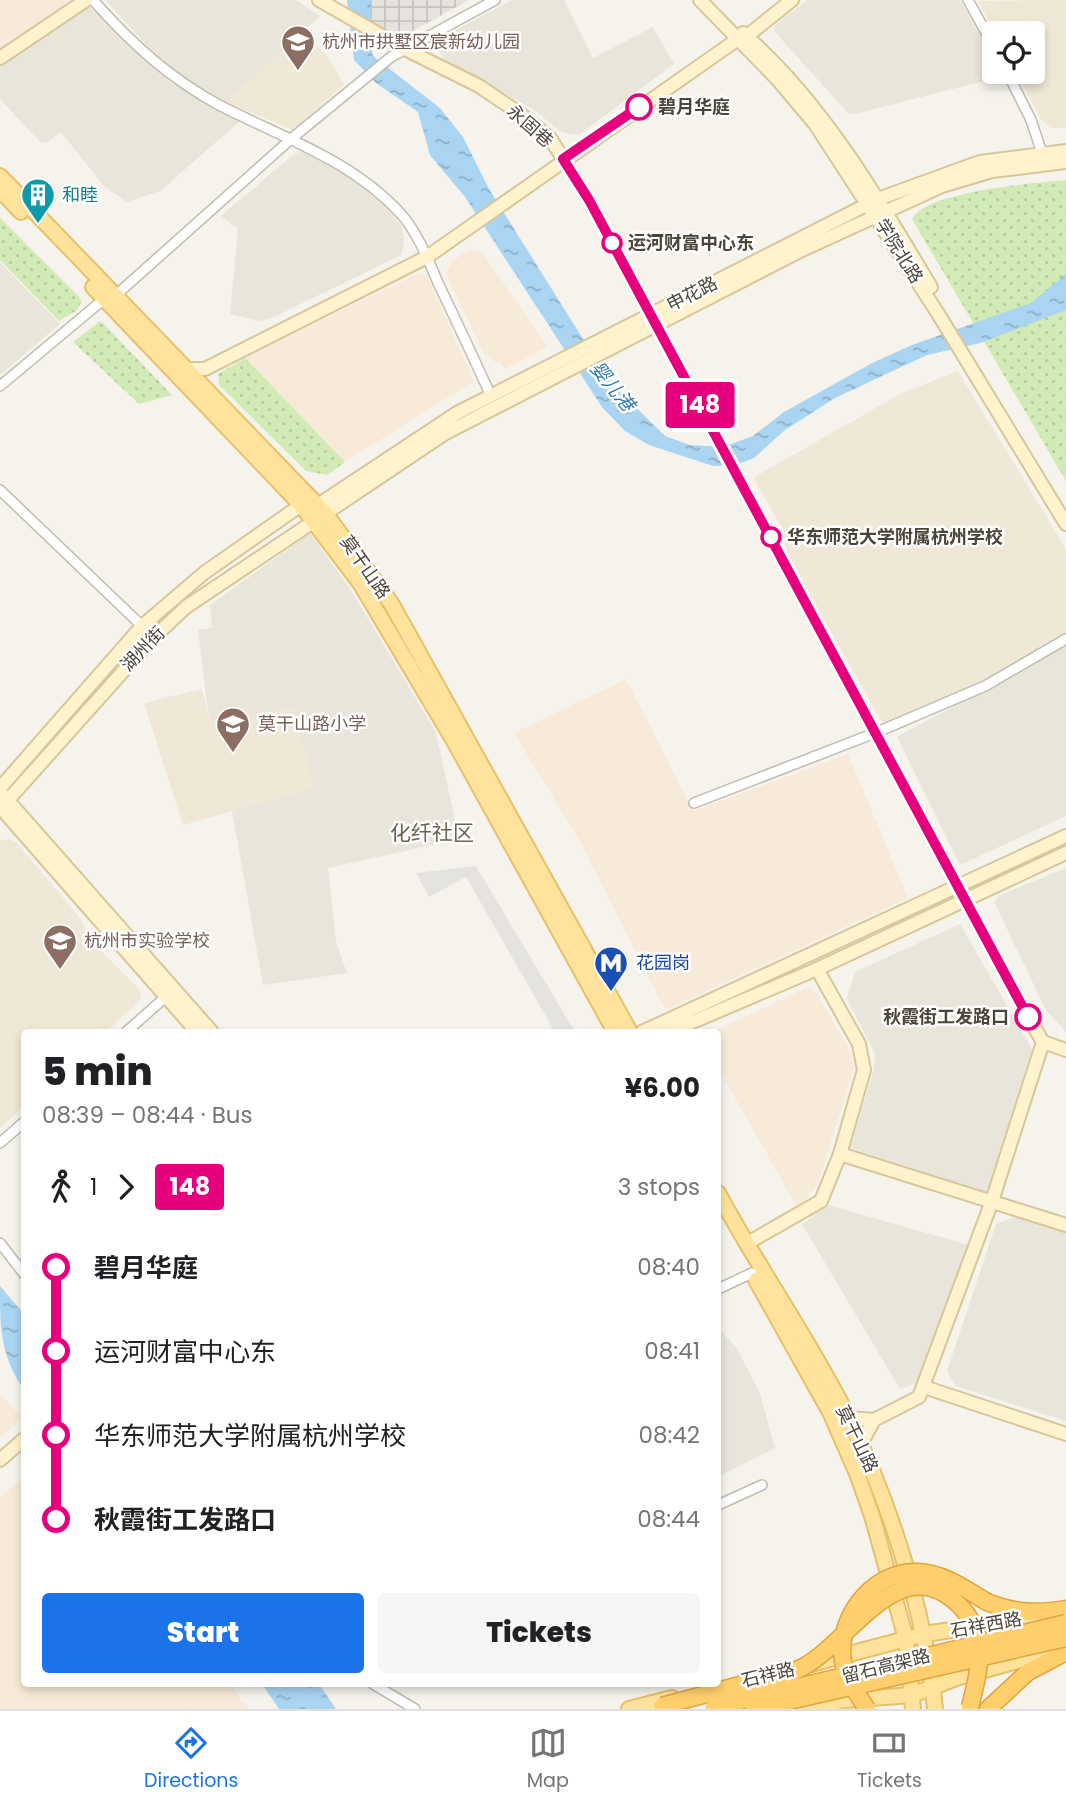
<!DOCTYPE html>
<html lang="en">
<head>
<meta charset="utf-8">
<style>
  body { margin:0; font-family:Poppins,"Noto Sans SC",sans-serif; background:#f6f6f6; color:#202124; height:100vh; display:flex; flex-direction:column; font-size:26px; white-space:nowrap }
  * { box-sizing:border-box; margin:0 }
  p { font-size:23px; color:#757577 }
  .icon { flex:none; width:38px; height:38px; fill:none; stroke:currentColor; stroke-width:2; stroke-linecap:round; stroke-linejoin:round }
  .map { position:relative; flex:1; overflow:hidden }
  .details { position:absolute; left:21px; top:1029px; width:700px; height:658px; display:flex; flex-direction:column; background:#fff; border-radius:7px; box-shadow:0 4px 10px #0003 }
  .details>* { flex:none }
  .badge { padding:0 14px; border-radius:5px; font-size:24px; line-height:46px }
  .tools { position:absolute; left:982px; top:21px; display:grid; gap:14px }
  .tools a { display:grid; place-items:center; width:63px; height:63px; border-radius:7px; background:#fff; box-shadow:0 4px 10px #0003; font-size:35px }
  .map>.badge { position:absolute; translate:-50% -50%; box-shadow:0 0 0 4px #fff }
  .legs { display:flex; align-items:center; gap:10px; height:77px; padding:0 21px; font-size:23px }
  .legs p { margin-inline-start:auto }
  .summary { display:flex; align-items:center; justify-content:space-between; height:119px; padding:0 21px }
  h1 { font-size:38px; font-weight:800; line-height:52px }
  .primary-button { display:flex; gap:14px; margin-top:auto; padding:14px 21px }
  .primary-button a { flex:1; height:80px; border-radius:7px; background:#1a73e8; color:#fff; font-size:28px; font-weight:800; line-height:80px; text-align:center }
  .primary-button a+a { background:#f6f6f6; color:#202124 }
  ul { padding:0 21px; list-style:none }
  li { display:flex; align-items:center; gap:24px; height:84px; font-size:26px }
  li i { display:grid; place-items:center; width:10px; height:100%; margin:0 9px; background:currentColor }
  li i::after { content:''; width:18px; height:18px; margin:-9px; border:5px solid; border-radius:50%; background:#fff }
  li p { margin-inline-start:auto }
  li:first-child i { background:linear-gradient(#0000 50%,currentColor 0) }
  li:last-child i { background:linear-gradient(currentColor 50%,#0000 0) }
  .dock { display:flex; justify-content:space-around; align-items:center; height:98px; border-top:2px solid #e0e0e0; background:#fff; font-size:19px; color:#757577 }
  .dock a { display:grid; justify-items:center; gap:4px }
  .dock .on { color:#1a73e8 }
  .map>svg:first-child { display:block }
  .residential { fill:#eae5da }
  .commercial { fill:#f7ead8 }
  .industrial { fill:url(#industrial-grid) }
  .education { fill:#efe8d6 }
  .grass { fill:url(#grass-dots) }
  .parking { fill:#e5e3e0 }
  .water { fill:url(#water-ripples) }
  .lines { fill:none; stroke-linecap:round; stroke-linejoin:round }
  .street-casing { stroke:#c2bbae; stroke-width:12 }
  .secondary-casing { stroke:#d6c79b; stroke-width:16 }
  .primary-casing { stroke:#e6c16a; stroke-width:18 }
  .highway-casing { stroke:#e0a43c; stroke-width:19 }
  .street { stroke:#fff; stroke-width:9 }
  .secondary { stroke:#fff3cd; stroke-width:12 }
  .primary { stroke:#ffe39c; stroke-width:14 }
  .highway { stroke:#ffcf6e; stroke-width:16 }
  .highway-bridge-casing { stroke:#e0a43c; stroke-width:19; stroke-linecap:butt }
  .highway-bridge { stroke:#ffcf6e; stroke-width:16 }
  .line-1-casing { stroke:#fff; stroke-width:16 }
  .line-1 { stroke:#e6007e; stroke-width:10 }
  .stop-1-dot { fill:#fff; stroke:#e6007e; stroke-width:3.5 }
  .labels { text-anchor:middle; stroke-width:5; stroke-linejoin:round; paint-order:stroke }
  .education-label { font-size:18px; fill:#785e54; stroke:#fff; text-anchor:start }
  .stop-label { font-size:18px; font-weight:bold; fill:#4b4439; stroke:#fff; text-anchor:start }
  .street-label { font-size:18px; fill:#4b4439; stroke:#fff }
  .culture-label { font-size:18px; fill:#0d838f; stroke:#fff; text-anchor:start }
  .transit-label { font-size:18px; fill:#164399; stroke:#fff; text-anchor:start }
  .water-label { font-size:19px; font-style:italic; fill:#2e7ab2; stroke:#fff }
  .quarter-label { font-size:21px; fill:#6e6250; stroke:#fff }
</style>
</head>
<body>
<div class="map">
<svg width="1066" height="1709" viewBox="0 0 1066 1709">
  <defs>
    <pattern id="industrial-grid" width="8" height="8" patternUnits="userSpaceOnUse" patternTransform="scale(1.75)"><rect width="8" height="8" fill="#e6e2dd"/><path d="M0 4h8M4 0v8" fill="none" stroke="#c7c3be"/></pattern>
    <pattern id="grass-dots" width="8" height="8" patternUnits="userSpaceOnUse" patternTransform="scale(1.75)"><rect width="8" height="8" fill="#d2eab5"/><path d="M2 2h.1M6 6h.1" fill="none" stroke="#b6ca9c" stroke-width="1.8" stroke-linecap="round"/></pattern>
    <pattern id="water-ripples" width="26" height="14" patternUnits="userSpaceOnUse" patternTransform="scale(1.75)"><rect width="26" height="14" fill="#a9d4f2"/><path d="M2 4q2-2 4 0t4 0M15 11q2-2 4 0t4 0" fill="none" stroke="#8caec5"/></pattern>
  </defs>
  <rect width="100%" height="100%" fill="#f6f3ec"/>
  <g class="residential">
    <polygon points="105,0 296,0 320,16 227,103 185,78 151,50"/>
    <polygon points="512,0 564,0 593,58 653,27 674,64 579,135 561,132 534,110 444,59 440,52 443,37"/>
    <polygon points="808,0 960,0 994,61 994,72 999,72 1000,77 854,114 848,113 774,31 776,24"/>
    <polygon points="90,7 170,82 239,122 160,191 127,202 104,186 61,132 48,142 41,143 0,99 0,65"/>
    <polygon points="304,152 353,178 387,207 402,227 404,242 401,255 272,318 259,321 230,314 238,229 221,216 295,153"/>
    <polygon points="0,262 60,324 0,375"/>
    <polygon points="310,533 352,592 436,732 459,839 328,868 336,942 347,973 263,985 232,811 314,788 209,720 198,630 212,628 210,605"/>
    <polygon points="1066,645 1066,816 960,865 897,737"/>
    <polygon points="1066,868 1066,1032 1046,1010 994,902 1000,895"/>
    <polygon points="960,924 1032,1049 987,1192 850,1148 874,1069 875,1054 847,999 855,972"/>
    <polygon points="828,1205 969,1245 924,1373 919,1381 909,1386 900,1389 802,1224"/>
    <polygon points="1014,1217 1066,1233 1066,1421 956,1386 947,1371 996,1224"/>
    <polygon points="718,1328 736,1347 760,1394 775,1448 718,1477"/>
  </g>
  <g class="commercial">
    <polygon points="0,0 68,0 59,11 0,51"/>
    <polygon points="469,250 482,252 547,347 505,369 500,362 495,362 485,355 446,274 452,261"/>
    <polygon points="419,273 427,276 474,381 345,462 245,358"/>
    <polygon points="626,679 693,811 848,754 908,898 665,1010 581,843 514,733"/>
    <polygon points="808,987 816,992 851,1053 854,1068 819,1180 807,1198 797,1207 718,1068 718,1032 712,1032"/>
    <polygon points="0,1394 22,1418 0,1438"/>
    <polygon points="24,1477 24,1684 230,1684 249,1709 0,1709 0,1497"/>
  </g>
  <polygon class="industrial" points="362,0 469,0 404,36 396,37 364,17"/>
  <g class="education">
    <polygon points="1066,0 1066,128 1051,128 1041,119 1016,72 1032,72 1032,33 995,33 978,1"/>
    <polygon points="303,32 329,58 344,85 293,130 227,103"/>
    <polygon points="958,371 1066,549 1066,638 1010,679 889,734 786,552 784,531 753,478 902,393"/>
    <polygon points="202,689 209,720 293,709 314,788 183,825 144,703"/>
    <polygon points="9,839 16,842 74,911 102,952 140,990 141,999 106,1032 24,1032 24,1106 0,1128 0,841"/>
  </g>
  <g class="grass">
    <path d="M 1066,180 L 1066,481 L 912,219 C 926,191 1035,183 1066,180 Z"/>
    <polygon points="0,218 78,296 82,301 77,310 59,321 0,260"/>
    <polygon points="100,321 103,323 172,395 139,404 73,342"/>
    <polygon points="245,358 345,462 327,475 306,471 219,385 218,374"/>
  </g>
  <polygon class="parking" points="476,866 575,1032 555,1032 466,877 429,897 416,873"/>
  <g class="water">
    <polygon points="347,0 371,0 370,42 373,56 440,108 463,137 489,189 600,366 616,388 665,436 690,445 723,447 753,436 784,412 872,363 912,345 1031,303 1066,274 1066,310 980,343 927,355 835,398 785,430 754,458 736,465 713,466 649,445 625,431 602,407 465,197 430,155 418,112 376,83 354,60"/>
    <path d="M 0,1286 L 24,1314 L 24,1390 C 0,1355 0,1329 0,1286 Z"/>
    <polygon points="262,1684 319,1684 336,1709 279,1709"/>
  </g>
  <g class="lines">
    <g class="street-casing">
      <g id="street">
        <path d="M 93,0 C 130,42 169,78 219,105 C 283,138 352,160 401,214 C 418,233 429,262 439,285 C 457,322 474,359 491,396"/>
        <polyline points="968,0 994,47"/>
        <polyline points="1007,72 1031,120 1042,153"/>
        <polyline points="115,296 291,139 391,57 495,0"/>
        <polyline points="0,386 104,299"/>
        <polyline points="0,490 142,626"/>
        <polyline points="694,803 875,733 985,686 1066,639"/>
        <polyline points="126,1032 169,994"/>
        <polyline points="0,1143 24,1122"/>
        <polyline points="0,1243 24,1274"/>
        <polyline points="718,1289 752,1273"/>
        <polyline points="718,1505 762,1485"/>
        <polyline points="373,1684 415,1709"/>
      </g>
    </g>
    <g class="secondary-casing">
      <g id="secondary">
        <polyline points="319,0 405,49 479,86 519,113 550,138 589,200 1028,1017 1043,1042 1066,1050"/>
        <polyline points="700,0 777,79 815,124 937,312 1066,524"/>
        <path d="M 743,33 C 823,103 877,197 931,287"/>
        <polyline points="0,58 86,0"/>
        <polyline points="188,369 205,369 427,257 738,39 747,36 792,0"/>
        <polyline points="0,788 142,626 204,573 301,505 318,505 457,413 878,199 980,162 1066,151"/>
        <polyline points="4,796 212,1032"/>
        <polyline points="0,807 197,1032"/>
        <polyline points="0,809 152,639 186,607 444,434 802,250 942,186 992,171 1066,162"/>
        <polyline points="642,1032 1066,836"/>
        <polyline points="669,1032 817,969 1066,853"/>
        <polyline points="840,1154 1066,1225"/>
        <polyline points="746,1244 821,1201 840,1154 864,1070 859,1044 817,969"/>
        <polyline points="924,1387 1066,1434"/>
        <polyline points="849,1418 874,1420 919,1397 992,1201 1043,1042"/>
        <polyline points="861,1444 874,1420"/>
        <polyline points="0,1460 24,1439"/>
      </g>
    </g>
    <g class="primary-casing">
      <g id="primary">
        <polyline points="0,176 325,513 391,603 630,1032"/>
        <polyline points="0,190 21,212"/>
        <polyline points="93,287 301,505 360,583 454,741 615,1032"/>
        <path d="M 718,1193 C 759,1269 810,1341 849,1419 C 890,1502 926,1617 935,1709"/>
        <polyline points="756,1280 830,1412 858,1476 873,1519 906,1639 913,1709"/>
        <polyline points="811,1664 925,1634 1041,1616"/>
        <polyline points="629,1709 672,1698"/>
        <polyline points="803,1709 845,1700 912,1695 959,1677 1065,1648"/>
      </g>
    </g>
    <g class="highway-casing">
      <g id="highway">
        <path d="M 987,1602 C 1014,1613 1037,1614 1066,1609"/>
        <polyline points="988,1709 1028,1672 1066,1652"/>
      </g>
    </g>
    <use href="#street" class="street"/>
    <use href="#secondary" class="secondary"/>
    <use href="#primary" class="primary"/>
    <use href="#highway" class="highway"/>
    <g class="highway-bridge-casing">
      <g id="highway-bridge">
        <path d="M 662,1706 C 688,1699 714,1692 740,1685 C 760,1680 782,1678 801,1668 C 850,1644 899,1545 960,1606 C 989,1636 979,1671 970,1707"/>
        <polyline points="714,1707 1066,1623"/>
        <polyline points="754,1709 1066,1638"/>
        <path d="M 867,1709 C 858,1696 849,1682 844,1666 C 833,1622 871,1570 918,1572 C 944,1573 965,1589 987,1602"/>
      </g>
    </g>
    <use href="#highway-bridge" class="highway-bridge"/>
  </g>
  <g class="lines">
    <g class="line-1-casing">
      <polyline id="line-1" points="639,107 563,159 589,200 1028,1017"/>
    </g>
    <use href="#line-1" class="line-1"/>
  </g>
  <defs>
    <g id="school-pin" transform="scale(1.75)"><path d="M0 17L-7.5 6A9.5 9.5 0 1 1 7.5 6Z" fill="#8d6e63" stroke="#fff"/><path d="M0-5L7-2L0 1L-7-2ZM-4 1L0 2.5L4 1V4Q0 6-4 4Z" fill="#fff"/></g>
    <g id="building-pin" transform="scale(1.75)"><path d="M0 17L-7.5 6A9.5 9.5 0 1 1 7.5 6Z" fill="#0f9aa8" stroke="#fff"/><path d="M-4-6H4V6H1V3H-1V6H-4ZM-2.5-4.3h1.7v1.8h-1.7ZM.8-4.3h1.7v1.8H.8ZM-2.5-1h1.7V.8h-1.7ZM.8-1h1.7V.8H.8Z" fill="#fff"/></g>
    <g id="metro-pin" transform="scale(1.75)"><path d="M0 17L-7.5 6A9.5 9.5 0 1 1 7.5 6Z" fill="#1a4fb4" stroke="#fff"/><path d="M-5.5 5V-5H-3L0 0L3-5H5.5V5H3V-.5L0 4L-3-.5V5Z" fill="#fff"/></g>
  </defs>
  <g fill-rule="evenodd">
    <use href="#school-pin" x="298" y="42"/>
    <use href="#building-pin" x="38" y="195"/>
    <use href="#school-pin" x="233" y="724"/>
    <use href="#school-pin" x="60" y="941"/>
    <use href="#metro-pin" x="611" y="963"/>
  </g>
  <g class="stop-1-dot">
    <circle cx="639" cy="107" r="12"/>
    <circle cx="612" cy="243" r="9"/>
    <circle cx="771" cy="537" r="9"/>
    <circle cx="1028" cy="1017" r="12"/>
  </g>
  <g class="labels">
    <g class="education-label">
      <text x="322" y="48">杭州市拱墅区宸新幼儿园</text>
      <text x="258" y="730">莫干山路小学</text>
      <text x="84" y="947">杭州市实验学校</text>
    </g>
    <g class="stop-label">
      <text x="658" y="113">碧月华庭</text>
      <text x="628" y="249">运河财富中心东</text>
      <text x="787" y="543">华东师范大学附属杭州学校</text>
      <text x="1009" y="1023" text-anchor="end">秋霞街工发路口</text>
    </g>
    <g class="street-label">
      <text transform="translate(530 126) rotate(41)" y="6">永固巷</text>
      <text transform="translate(899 251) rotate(58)" y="6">学院北路</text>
      <text transform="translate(692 294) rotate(-27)" y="6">申花路</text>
      <text transform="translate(365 567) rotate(55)" y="6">莫干山路</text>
      <text transform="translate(143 649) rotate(-46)" y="6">湖州街</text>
      <text transform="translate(857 1439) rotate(64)" y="6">莫干山路</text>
      <text transform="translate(986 1625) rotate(-10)" y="6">石祥西路</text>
      <text transform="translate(886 1666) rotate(-14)" y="6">留石高架路</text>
      <text transform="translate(768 1675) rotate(-14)" y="6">石祥路</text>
    </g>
    <g class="culture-label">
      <text x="62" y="201">和睦</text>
    </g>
    <g class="transit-label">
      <text x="636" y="969">花园岗</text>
    </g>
    <g class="water-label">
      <text transform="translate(613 386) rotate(51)" y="7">婴儿港</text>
    </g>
    <g class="quarter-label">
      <text x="432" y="840">化纤社区</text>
    </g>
  </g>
</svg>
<div class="tools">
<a><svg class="icon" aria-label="locate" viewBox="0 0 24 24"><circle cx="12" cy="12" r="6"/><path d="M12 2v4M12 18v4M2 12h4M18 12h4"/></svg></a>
</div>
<b class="badge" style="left:700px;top:405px;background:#e6007e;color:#fff">148</b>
<section class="details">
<div class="summary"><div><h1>5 min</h1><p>08:39 – 08:44 · Bus</p></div><b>¥6.00</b></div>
<div class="legs"><svg class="icon" aria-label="walk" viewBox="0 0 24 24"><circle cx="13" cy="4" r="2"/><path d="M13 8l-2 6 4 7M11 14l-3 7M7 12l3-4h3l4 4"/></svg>1<svg class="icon" aria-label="forward" viewBox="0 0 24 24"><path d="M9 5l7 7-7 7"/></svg><b class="badge" style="background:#e6007e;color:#fff">148</b><p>3 stops</p></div>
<ul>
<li><i style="color:#e6007e"></i><b>碧月华庭</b><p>08:40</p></li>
<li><i style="color:#e6007e"></i><span>运河财富中心东</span><p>08:41</p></li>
<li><i style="color:#e6007e"></i><span>华东师范大学附属杭州学校</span><p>08:42</p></li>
<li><i style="color:#e6007e"></i><b>秋霞街工发路口</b><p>08:44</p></li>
</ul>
<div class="primary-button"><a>Start</a><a>Tickets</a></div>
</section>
</div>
<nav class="dock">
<a class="on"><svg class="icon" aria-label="directions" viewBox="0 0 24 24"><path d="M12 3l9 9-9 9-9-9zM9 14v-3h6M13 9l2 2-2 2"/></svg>Directions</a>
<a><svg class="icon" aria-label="map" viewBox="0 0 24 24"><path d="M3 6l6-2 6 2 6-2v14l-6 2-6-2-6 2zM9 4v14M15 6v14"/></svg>Map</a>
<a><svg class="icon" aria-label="tickets" viewBox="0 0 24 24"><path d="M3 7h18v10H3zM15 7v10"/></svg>Tickets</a>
</nav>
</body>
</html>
